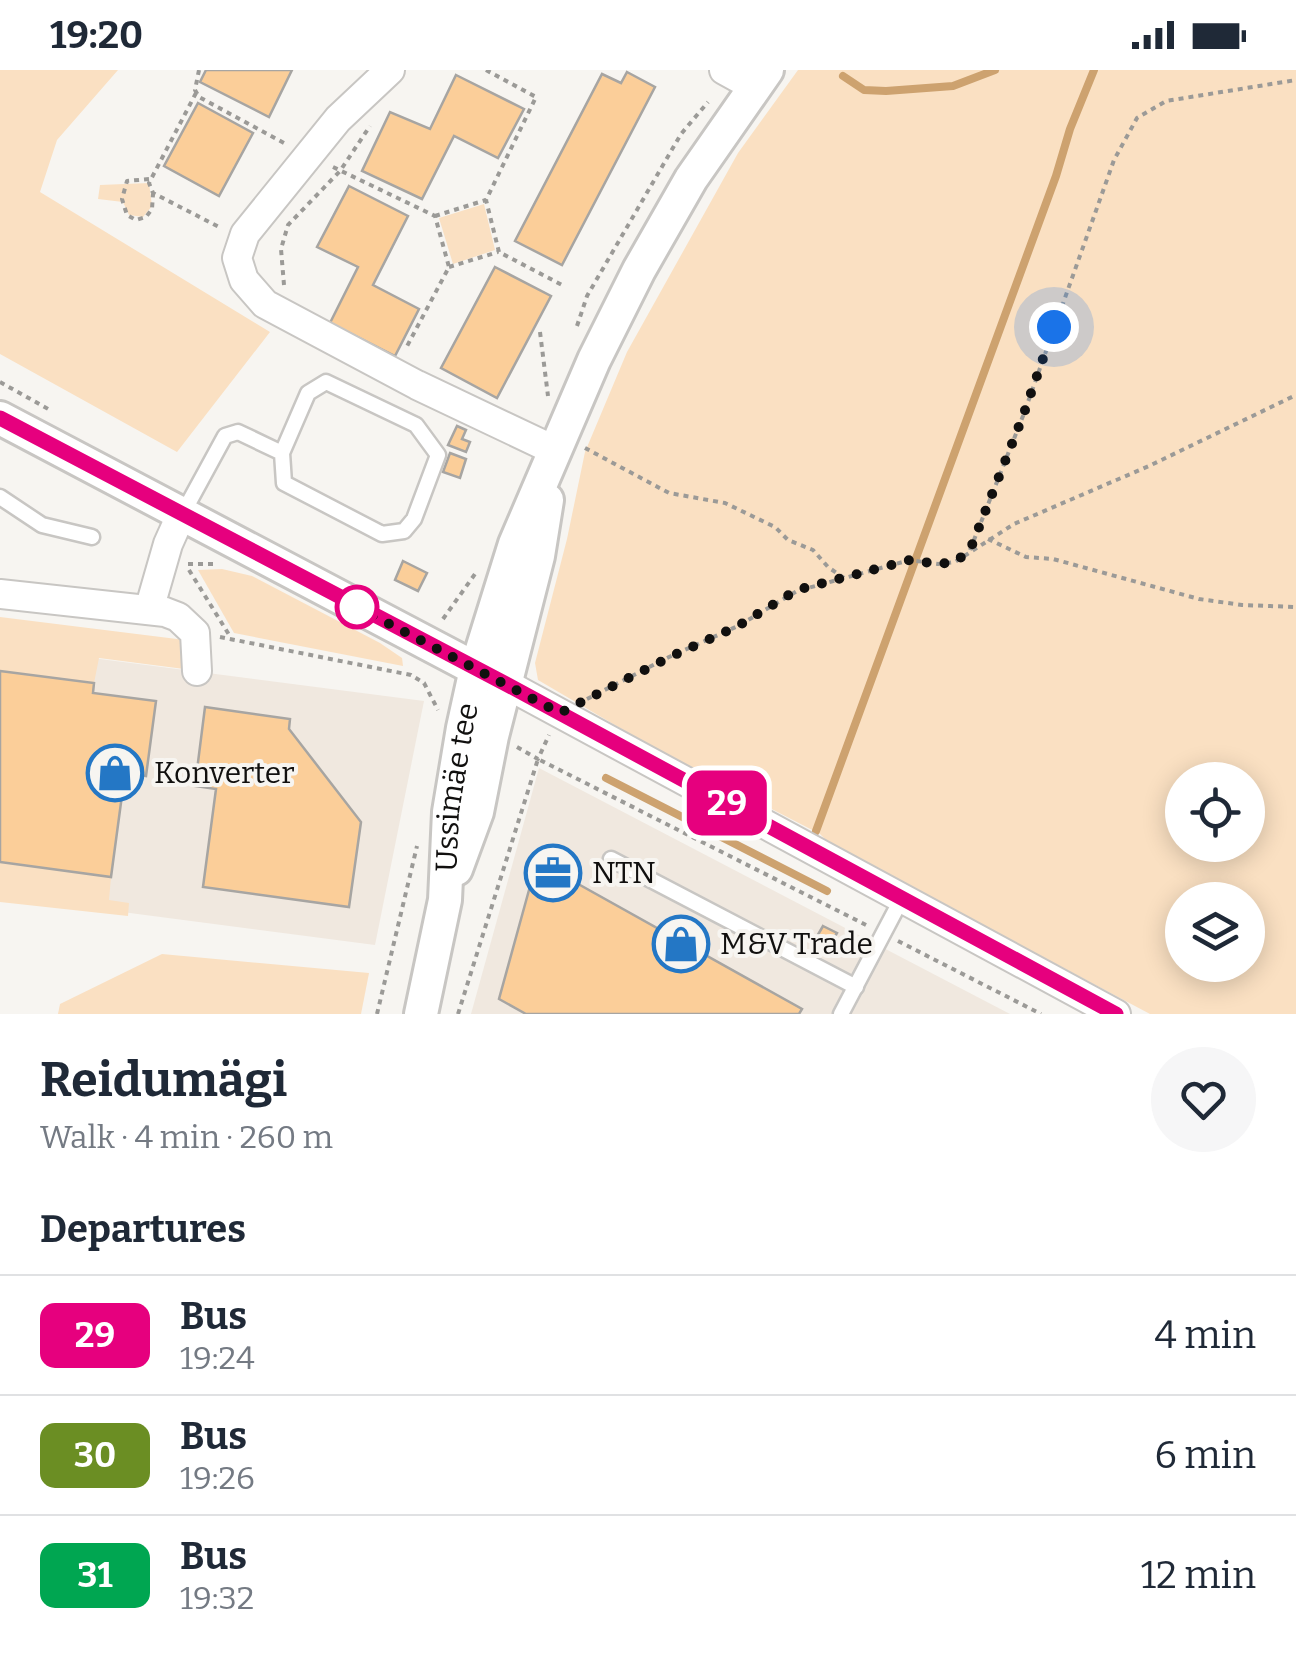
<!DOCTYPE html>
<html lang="en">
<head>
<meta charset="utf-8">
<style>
  body { margin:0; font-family:Bitter,serif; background:#f6f6f7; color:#1f2937; height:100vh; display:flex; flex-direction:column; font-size:38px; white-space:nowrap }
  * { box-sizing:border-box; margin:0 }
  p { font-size:32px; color:#747a83 }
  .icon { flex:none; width:55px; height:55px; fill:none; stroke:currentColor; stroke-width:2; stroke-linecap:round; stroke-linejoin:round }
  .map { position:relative; height:944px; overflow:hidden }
  .side { display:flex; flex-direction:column; background:#fff; flex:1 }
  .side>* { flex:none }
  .badge { padding:0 20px; border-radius:15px; font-size:35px; line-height:65px }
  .fabs { position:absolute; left:1165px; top:692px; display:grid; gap:20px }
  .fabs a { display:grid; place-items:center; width:100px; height:100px; border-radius:50%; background:#fff; box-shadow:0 5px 25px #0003; font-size:50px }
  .you { position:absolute; width:50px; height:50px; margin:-25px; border:8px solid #fff; border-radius:50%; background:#1a73e8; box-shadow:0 0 0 15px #1a73e833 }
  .map>.badge { position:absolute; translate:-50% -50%; box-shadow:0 0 0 5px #fff }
  h2 { padding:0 40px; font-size:38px; line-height:90px }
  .round { display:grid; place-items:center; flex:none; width:105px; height:105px; border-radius:52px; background:#f6f6f7 }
  .summary { display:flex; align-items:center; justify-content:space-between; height:170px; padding:0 40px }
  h1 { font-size:48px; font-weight:700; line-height:75px }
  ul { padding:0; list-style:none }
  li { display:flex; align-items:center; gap:30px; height:120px; padding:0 40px; border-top:2px solid #e0e1e3 }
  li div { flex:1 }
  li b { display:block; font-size:38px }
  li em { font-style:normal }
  li .badge { min-width:110px; font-weight:700; text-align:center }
  .status { display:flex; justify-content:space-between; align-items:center; height:70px; padding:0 50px; background:#fff; direction:ltr }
  .status svg { height:28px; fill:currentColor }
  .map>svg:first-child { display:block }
  .built { fill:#f0e8df }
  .green { fill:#fae0c2; fill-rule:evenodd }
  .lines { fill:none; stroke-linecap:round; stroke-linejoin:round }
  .stream { stroke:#cda26f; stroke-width:8 }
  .building { fill:#fbce99; stroke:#a7a5a2; stroke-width:2.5 }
  .service-casing { stroke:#c8c6c3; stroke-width:19 }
  .minor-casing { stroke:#c8c6c3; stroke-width:32 }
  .tertiary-casing { stroke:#c8c6c3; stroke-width:38 }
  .path { stroke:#9b9a97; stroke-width:4; stroke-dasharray:5 5; stroke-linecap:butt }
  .service { stroke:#fff; stroke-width:14 }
  .minor { stroke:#fff; stroke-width:28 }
  .tertiary { stroke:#fff; stroke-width:32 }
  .line-casing { stroke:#fff; stroke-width:22 }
  .line { stroke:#e6007e; stroke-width:15 }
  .walk { stroke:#11100f; stroke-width:10; stroke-dasharray:0 18 }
  .stop-dot { fill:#fff; stroke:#e6007e; stroke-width:5 }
  .labels { text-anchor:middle; stroke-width:8; stroke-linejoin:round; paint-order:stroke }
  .poi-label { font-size:30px; fill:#11100f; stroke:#f7f5f1; text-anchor:start }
  .street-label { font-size:30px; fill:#11100f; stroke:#f7f5f1 }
</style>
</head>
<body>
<div class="status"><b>19:20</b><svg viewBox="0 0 49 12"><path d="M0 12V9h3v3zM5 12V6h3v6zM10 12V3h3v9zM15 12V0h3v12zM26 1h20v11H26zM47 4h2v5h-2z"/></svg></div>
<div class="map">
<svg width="1296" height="944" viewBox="0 0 1296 944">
  <rect width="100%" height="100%" fill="#f7f5f1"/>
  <g class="built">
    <polygon points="0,576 424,631 375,875 0,826"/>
    <polygon points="539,698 1010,944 471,944"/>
  </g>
  <g class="green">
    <polygon points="0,0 118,0 57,70 40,122 270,262 177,382 0,284"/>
    <path d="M 798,0 L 1296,0 L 1296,944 L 1150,944 L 830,774 L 820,764 L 661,682 L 538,610 L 535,593 L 567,469 L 585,382 L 627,282 L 738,83 ZM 1182,710 L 1248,710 L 1248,775 L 1182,775 ZM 1182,830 L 1248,830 L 1248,895 L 1182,895 Z"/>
    <polygon points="149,113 152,136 143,147 129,145 123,132 98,129 100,115"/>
    <polygon points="484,134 495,180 453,194 439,148"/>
    <polygon points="222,499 252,506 380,573 402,588 403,596 234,563 198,500"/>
    <polygon points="0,547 185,570 184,599 99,588 94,613 0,601"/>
    <polygon points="0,792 111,807 109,830 129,833 128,846 0,832"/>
    <polygon points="162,884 369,903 361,944 58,944 60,934"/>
  </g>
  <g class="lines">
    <g class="stream">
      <polyline points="843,6 864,20 886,21 953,16 995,0"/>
      <polyline points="606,708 827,821"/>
      <polyline points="816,761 1056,106 1070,59 1094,0"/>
    </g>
  </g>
  <g class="building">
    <polygon points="206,0 292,0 269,47 200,12"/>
    <polygon points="627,2 655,17 562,195 515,171 602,4 621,13"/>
    <polygon points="456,5 524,39 498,88 454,66 422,129 362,101 390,42 430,59"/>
    <polygon points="198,33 253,63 219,126 164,96"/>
    <polygon points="349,116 408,146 373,215 419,239 395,286 330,253 358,197 317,177"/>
    <polygon points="495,197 551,226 497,328 441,298"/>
    <polygon points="457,356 466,360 462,369 470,372 466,382 448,375"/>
    <polygon points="450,383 466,389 460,408 443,402"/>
    <polygon points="403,491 427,503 418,521 395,510"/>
    <polygon points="0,601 94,613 93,623 156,631 146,706 125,703 111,807 0,792"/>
    <polygon points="205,637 290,649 289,659 361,752 349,837 203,817 216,719 195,716"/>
    <polygon points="537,791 802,939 799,944 526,944 499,929"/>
    <polygon points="823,856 837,863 830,875 816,868"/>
  </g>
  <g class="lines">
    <g class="service-casing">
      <g id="service">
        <polyline points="0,427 42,455 92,467"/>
        <polyline points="182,445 225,366 238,362 282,383 284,413 382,464 404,461 414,449 438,385 416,355 326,312 308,323 282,383"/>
        <polyline points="611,789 856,917"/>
        <polyline points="841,944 902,828"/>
      </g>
    </g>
    <g class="minor-casing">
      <g id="minor">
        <polyline points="390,0 338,49 245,164 237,188 244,210 265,234 417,315 556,381"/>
        <polyline points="724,0 753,16"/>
        <polyline points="0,524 165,542 178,547 195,563 197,601"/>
        <polyline points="149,540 168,474 181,445"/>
        <polyline points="489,605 1116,944"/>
      </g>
    </g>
    <g class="tertiary-casing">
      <g id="tertiary">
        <polyline points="0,348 476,599"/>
        <polyline points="456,799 477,742 492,666 538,486 547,430"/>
        <path id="s1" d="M 421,944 L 445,830 L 449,742 L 463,658 L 476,599 L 515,474 L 594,290 L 639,200 L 691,109 L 767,0"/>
      </g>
    </g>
    <g class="path">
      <polyline points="199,0 195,20 199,27 284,73"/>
      <polyline points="486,0 536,27 486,130 499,182 564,216"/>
      <polyline points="196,23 149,113 153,123 221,158"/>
      <polyline points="333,97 435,146 449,197 405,280"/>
      <polyline points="149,109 127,111 122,129 127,145 136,150 146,147 152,139 153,124"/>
      <polyline points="435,146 486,130"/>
      <polyline points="449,197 498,182"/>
      <polyline points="284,215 281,179 288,155 340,101 370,56"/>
      <polyline points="577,256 587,226 681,64 708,32"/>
      <polyline points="540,262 548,326"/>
      <polyline points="0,312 50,340"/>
      <polyline points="585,378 669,423 725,433 775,457 788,470 813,480 828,497 844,508"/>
      <polyline points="988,469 1026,487 1053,489 1199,529 1242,535 1296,537"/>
      <polyline points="970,480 1023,346 1114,90 1137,48 1166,31 1296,10"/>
      <polyline points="188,494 213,494"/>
      <polyline points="189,500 231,568"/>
      <polyline points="443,549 475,504"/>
      <polyline points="220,567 411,605 424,613 438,640"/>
      <polyline points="587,629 669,587 738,556 797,521 910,490 938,494 955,492 1014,454 1149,396 1296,325"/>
      <polyline points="517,677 538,689 549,665"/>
      <polyline points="898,871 1041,944"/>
      <polyline points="377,944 417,776"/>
      <polyline points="458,944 538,689 866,855"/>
    </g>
    <use href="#service" class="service"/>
    <use href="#minor" class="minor"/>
    <use href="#tertiary" class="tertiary"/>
  </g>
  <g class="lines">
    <g class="line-casing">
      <polyline id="line" points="0,348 506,614 1116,944"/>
    </g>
    <use href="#line" class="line"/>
    <polyline class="walk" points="357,537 560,643 670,587 738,556 797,520 910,490 938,494 955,492 970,480 1023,346 1054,257"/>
  </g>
  <defs>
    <g id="shop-ring" transform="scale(2.875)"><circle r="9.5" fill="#f7f5f1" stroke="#2477c5" stroke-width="1.5"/><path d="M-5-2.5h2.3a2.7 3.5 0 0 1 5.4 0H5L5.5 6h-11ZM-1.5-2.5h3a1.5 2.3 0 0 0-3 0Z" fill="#2477c5"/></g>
    <g id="office-ring" transform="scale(2.875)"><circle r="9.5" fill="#f7f5f1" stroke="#2477c5" stroke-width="1.5"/><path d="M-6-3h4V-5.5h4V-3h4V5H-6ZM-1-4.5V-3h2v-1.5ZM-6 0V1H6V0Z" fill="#2477c5"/></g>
  </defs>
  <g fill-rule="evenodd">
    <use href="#shop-ring" x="115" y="703"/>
    <use href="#office-ring" x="553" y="803"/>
    <use href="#shop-ring" x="681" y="874"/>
  </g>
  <circle class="stop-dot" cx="357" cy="537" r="20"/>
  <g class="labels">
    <g class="poi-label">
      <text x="154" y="713">Konverter</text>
      <text x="592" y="813">NTN</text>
      <text x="720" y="884">M&amp;V Trade</text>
    </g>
    <g class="street-label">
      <text dy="10" stroke="none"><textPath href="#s1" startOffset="230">Ussimäe tee</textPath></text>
    </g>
  </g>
</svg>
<div class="fabs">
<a><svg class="icon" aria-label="locate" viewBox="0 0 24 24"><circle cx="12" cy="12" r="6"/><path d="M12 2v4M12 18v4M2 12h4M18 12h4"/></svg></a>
<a><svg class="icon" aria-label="layers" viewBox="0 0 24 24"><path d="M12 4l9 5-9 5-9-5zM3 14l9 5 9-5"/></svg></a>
</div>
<div class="you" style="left:1054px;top:257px"></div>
<b class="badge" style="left:727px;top:733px;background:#e6007e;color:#fff">29</b>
</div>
<section class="side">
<div class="summary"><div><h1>Reidumägi</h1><p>Walk · 4 min · 260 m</p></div><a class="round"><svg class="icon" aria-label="heart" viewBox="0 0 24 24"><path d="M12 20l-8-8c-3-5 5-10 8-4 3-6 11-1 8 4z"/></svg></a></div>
<h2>Departures</h2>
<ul>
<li><span class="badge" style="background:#e6007e;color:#fff">29</span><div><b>Bus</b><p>19:24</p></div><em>4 min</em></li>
<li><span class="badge" style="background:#6b8e23;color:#fff">30</span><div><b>Bus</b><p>19:26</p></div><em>6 min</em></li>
<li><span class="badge" style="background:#00a651;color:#fff">31</span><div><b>Bus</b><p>19:32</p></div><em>12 min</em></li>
</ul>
</section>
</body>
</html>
